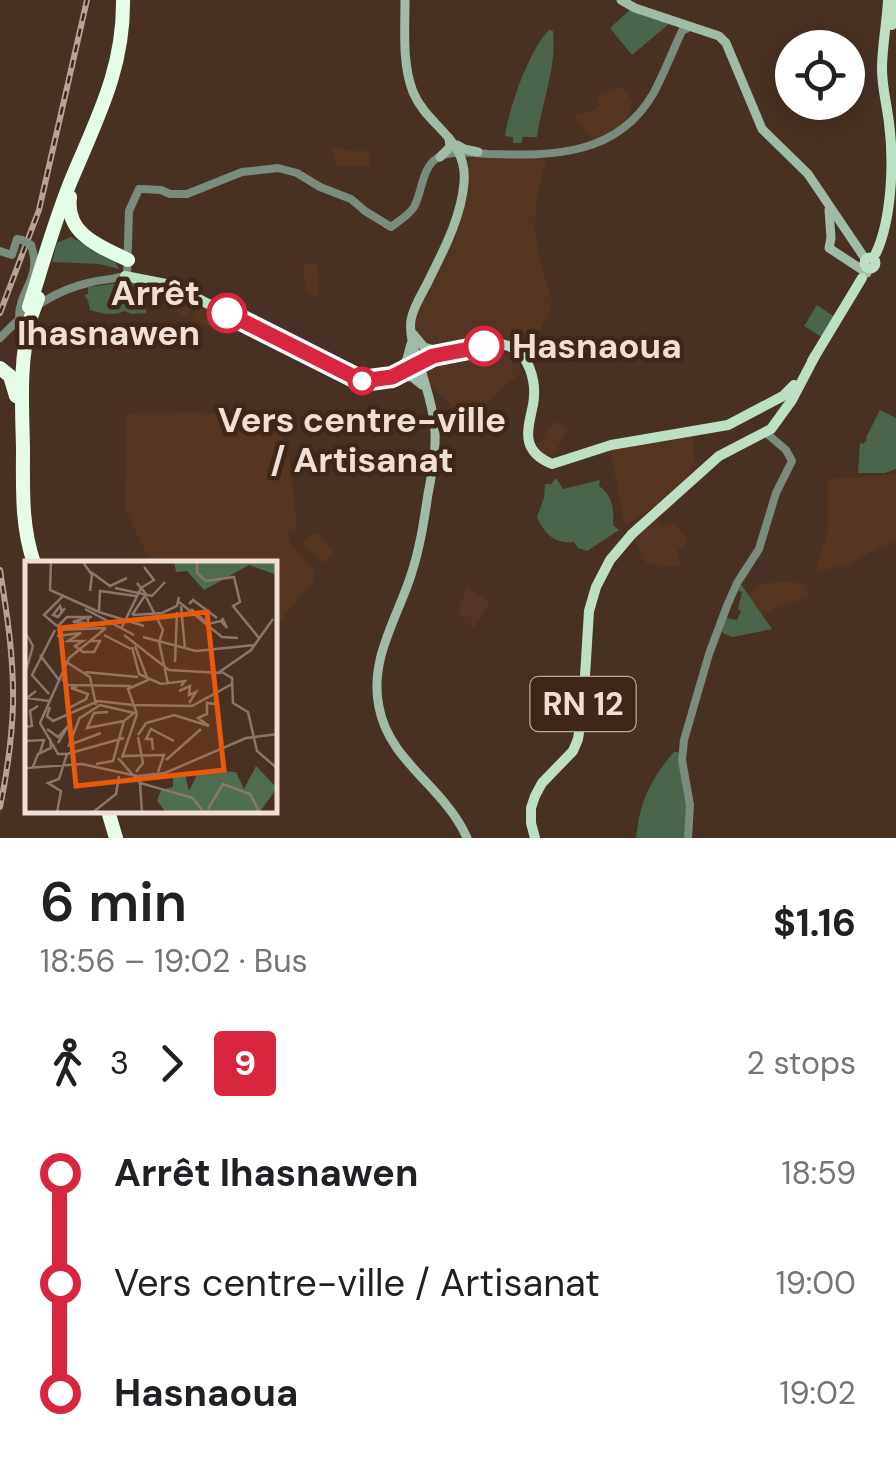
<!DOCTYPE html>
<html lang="en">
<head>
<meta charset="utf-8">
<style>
  body { margin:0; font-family:"DM Sans",sans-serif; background:#f6f6f6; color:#202124; height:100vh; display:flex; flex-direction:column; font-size:38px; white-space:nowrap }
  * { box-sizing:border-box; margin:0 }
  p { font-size:32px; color:#757577 }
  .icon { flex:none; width:55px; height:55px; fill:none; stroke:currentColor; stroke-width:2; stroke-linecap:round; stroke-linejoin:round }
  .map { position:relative; height:838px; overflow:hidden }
  .sheet { display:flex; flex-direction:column; background:#fff; flex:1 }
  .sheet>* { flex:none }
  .badge { padding:0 20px; border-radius:8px; font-size:35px; line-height:65px }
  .tools { position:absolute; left:775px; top:30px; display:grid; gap:20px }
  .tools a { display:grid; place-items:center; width:90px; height:90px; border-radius:50%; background:#fff; box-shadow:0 5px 25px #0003; font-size:50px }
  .map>.badge { position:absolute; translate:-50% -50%; box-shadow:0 0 0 5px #fff }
  .legs { display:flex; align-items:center; gap:15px; height:110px; padding:0 40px; font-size:32px }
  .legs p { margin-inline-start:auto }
  .head { display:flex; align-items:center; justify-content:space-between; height:170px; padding:0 40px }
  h1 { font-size:55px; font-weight:600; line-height:75px }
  ul { padding:0 40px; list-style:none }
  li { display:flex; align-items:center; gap:35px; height:110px; font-size:38px }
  li i { display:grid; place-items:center; width:15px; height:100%; margin:0 12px; background:currentColor }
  li i::after { content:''; width:25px; height:25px; margin:-12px; border:8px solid; border-radius:50%; background:#fff }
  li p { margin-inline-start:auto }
  li:first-child i { background:linear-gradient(#0000 50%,currentColor 0) }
  li:last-child i { background:linear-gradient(currentColor 50%,#0000 0) }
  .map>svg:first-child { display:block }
  .built { fill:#533522 }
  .green { fill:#4a654b }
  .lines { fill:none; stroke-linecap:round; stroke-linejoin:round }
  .tertiary { stroke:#7a8c7e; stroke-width:8 }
  .secondary { stroke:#a0bca7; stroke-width:9 }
  .primary { stroke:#bde0c5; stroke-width:10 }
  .motorway { stroke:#e3fde9; stroke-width:14 }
  .rail-casing { stroke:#b6a398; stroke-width:6 }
  .rail { stroke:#3e2718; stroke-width:2.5; stroke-dasharray:8; stroke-linecap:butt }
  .tertiary-bridge { stroke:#7a8c7e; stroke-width:8 }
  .primary-bridge { stroke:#bde0c5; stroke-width:10 }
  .motorway-bridge { stroke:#e3fde9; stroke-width:14 }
  .line-1-casing { stroke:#fff; stroke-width:22 }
  .line-1 { stroke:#d7263d; stroke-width:15 }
  .stop-1-dot { fill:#fff; stroke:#d7263d; stroke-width:5 }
  .labels { text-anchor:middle; stroke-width:9; stroke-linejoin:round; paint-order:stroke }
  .shield { fill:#3e2718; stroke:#baa89d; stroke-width:2.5 }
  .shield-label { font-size:32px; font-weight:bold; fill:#efdfd6 }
  .stop-label { font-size:35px; font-weight:bold; fill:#efdfd6; stroke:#3e2718; text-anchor:end }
  .inset-road { fill:none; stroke:#8b776a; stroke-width:2.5 }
  .view { fill:#e8590c; fill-opacity:0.15; stroke:#e8590c; stroke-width:5 }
  .inset-edge { fill:none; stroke:#efdfd6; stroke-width:5 }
</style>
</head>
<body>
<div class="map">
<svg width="896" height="838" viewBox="0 0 896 838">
  <rect width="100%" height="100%" fill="#483122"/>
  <g class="built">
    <polygon points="620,86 633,101 627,122 594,141 573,116 592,111 600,105 596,96"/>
    <polygon points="331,146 345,149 346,151 369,151 369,166 337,166"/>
    <polygon points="475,156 540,157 546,162 537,195 535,227 539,258 552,301 551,308 533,345 503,340 440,349 425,346 415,335 413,326 415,314 448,245 456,239 455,229 466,187 468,163 471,157"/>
    <polygon points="317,263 319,298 306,292 303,264"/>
    <polygon points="170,288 196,300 187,319 169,307 165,296"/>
    <polygon points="199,302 231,318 224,332 191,320"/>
    <polygon points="492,352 501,352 519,363 521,372 471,418 465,418 433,389 429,383 428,371 431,365 436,362"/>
    <polygon points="223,409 252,420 262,417 279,431 289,454 297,530 288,532 289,541 314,571 314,579 275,628 275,563 151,563 125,509 126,413 200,412 221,415"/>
    <polygon points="555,421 568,430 553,455 545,455 537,446"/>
    <polygon points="693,435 694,463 690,468 690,475 654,507 627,524 624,521 610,450"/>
    <polygon points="896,473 896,541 876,549 849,564 817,572 815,570 828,531 828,479 891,475"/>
    <polygon points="655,519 663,527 674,523 689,542 677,551 681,566 647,564 634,539"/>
    <polygon points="317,533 334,553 323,563 302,543 308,536"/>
    <polygon points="787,581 807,585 809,597 773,609 764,617 748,595 763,584"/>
    <polygon points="467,586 488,601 488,606 474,628 466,623 458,611"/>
  </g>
  <g class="green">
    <polygon points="631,9 670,23 632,55 610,28"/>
    <path d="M 549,30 L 553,31 C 557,67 542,101 537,137 L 523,137 L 521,143 L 513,143 L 513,137 L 505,136 C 509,108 529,50 549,30 Z"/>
    <polygon points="71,237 115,261 119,269 99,264 52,262 57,243"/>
    <path d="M 135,281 C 149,287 146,299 146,313 L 132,314 L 124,311 C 113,317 101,313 90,310 L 88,300 L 84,295 L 88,294 L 88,287 Z"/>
    <polygon points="817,305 835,317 822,337 804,326"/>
    <polygon points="880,410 896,418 896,469 885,473 858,473 860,442 863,444 867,440 866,438"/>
    <path d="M 556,478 L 563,489 L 600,480 L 599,486 C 613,496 614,509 613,525 L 619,530 L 587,551 L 578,548 L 574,542 C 555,544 545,535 537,517 L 544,498 L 545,484 L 551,484 Z"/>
    <polygon points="740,583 772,629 733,637 724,634 722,631 726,618 737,620 741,611 738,609 742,592 734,588"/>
    <path d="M 674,752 L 678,752 L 687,808 L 685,838 L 636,838 C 640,801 650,780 674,752 Z"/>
  </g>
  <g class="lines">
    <g class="tertiary">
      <path d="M 143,189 L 161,190 L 170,194 L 187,194 L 242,172 L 278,168 L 297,173 L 320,187 L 351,199 L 365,211 L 391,227 C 399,221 409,215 414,207 C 422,193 422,168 436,159 C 450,149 474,153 489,154 C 552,156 617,156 653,94 C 664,74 672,52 682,31 L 690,27"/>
      <polyline points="0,251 12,255 17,239 22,240"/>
      <path d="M 19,320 C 18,289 43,280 31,245"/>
      <path d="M 0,338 C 24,312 53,291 88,283 C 101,279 115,280 127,275 L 129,211 L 139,189"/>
      <polyline points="688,838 690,805 682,760 684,740 709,654 727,606 737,583 759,549 776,493 792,461 786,450 765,432"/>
    </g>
    <g class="secondary">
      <path d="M 405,0 C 405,30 402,64 413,92 C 428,128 468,138 464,183 C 461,219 442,253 427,284 C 421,295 413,308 411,320 C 409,334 414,352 420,365"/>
      <polyline points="621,0 635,8 719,36 726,43 762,129 808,174 866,260"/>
      <polyline points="457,145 464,149 478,152"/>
      <polyline points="440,157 450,147 449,138"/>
      <polyline points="829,210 831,238 829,248 867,273"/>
      <polyline points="413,334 424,347 438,351"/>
      <path d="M 420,366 C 426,387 434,410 435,433 C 436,453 432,474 428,494 C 424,521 420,548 411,575 C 397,619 369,659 379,707 C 389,762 445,787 467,838"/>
      <polyline points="401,370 407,359 411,344"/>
      <polyline points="403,376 412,377 422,385"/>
    </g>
    <g class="primary">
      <polyline points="892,25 896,3"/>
      <path d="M 876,253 C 892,219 894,160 889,123 C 887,105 882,88 882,69 C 882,46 887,23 888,0"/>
      <circle cx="870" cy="263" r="5.5"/>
      <polyline points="125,276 171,285 348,375 366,381"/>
      <path d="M 457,350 C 472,348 490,342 505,345 C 530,351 537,383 533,405 C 527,432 521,451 552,464 L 611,445 L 728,425 L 783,396 L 794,385"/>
      <polyline points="812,361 862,278"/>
      <polyline points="535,838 531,823 531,808 535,796 542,783 573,751 578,739 583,708 589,611 596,587 610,560 632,534 719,456 771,429 792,400 815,356"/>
    </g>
    <g class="motorway">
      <path d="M 70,197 C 65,234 99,246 128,260"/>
      <path d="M 29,307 C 42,266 54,223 70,183 C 96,120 124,70 123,0"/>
      <path d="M 31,317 C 19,360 22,404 23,448 C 23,487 21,526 34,563"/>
      <polyline points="0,368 10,376 16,396"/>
      <polyline points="108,811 116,838"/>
    </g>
    <g class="rail-casing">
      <g id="rail">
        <polyline points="0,313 39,210 87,0"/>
        <path d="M 0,570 C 7,614 14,659 13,704 C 12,739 7,773 0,807"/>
      </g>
    </g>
    <use href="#rail" class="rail"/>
    <polyline class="tertiary-bridge" points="22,240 31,245"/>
    <polyline class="primary-bridge" points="366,381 392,377 429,357 457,350"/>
    <polyline class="motorway-bridge" points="31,317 38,298"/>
  </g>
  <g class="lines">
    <g class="line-1-casing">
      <polyline id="line-1" points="227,313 362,381 392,377 433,356 484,346"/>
    </g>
    <use href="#line-1" class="line-1"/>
  </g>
  <g class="stop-1-dot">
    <circle cx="227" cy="313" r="18"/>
    <circle cx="484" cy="346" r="18"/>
    <circle cx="362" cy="381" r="12"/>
  </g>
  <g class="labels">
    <rect class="shield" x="530.5" y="677" width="105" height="54" rx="8"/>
    <g class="shield-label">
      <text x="583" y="715">RN 12</text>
    </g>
    <g class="stop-label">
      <text x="200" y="305">Arrêt<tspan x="200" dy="40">Ihasnawen</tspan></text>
      <text x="512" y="358" text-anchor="start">Hasnaoua</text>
      <text x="362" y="432" text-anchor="middle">Vers centre-ville<tspan x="362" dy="40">/ Artisanat</tspan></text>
    </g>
  </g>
  <g transform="translate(25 561)">
    <rect width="252" height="252" fill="#483122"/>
    <path d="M 149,0 L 252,0 L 252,14 L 224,4 L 179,29 L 162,10 L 151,11 ZM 231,205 L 252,227 L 234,252 L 140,250 L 132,240 L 136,229 L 148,226 L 148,217 L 160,213 L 164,230 L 173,212 L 185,210 L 211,211 L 219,228 Z" fill="#4d6d4e"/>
    <path class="inset-road" d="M 26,0 L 25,29 L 74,51M 172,0 L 172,12 L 181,20 L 209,16 L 215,41 L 208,45 L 234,77M 58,1 L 67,14 L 65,30M 66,11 L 85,25 L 102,17M 90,27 L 127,35 L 140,21M 121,36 L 138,69 L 134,81M 154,41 L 197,76 L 213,77M 164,43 L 168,39 L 192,57M 156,45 L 160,88M 60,48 L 109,74M 166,48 L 183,63 L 196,60 L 202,67 L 197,57M 37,51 L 35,45 L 28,54 L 33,56 L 40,47M 74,51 L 75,30 L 111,35M 74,51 L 119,65M 107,54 L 121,33 L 112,22M 108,54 L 137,52 L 152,45 L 154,36M 61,62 L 48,61 L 63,56 L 63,65M 32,65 L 19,54 L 39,34M 32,66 L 42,56 L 67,56M 96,68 L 116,27 L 129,19 L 119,6M 32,69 L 81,67M 0,71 L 8,85 L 0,113M 79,74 L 106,88M 99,74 L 144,109 L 196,112M 32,75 L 56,72 L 43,80 L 58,80 L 50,85 L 58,91 L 69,91 L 75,80 L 66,80M 118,76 L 171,90 L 230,84M 134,81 L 143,123M 110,85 L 123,119 L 103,128 L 112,153M 107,86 L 114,113 L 136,123 L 160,120 L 156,125M 15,94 L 34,119M 150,101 L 152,51M 43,102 L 65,116 L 71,144M 195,110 L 207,117 L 208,142 L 223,151 L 232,190 L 253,208M 60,111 L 113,116M 193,112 L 226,89 L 248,58M 37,118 L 43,124 L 106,125M 11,130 L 2,137 L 24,140M 154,130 L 165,125 L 164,134 L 171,131 L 164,142M 24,133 L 7,114 L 30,69M 108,144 L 167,145 L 207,123M 25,146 L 22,155 L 28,160 L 73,140 L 108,144M 42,148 L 61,138 L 63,133 L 46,127 L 52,126M 83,151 L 69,152 L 62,167 L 99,160M 149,154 L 184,165 L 173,157 L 182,153 L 182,142 L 190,143M 55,156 L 44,184 L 76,172M 55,157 L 75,144 L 109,152 L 99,160 L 88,200 L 71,203M 0,166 L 7,165 L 5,150 L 13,145M 22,168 L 33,176 L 43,165 L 33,182M 113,174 L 121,162 L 150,154M 0,180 L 19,179 L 15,191M 128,189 L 127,178 L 121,178 L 126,168 L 149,180M 42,193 L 99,177M 98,195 L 139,194 L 133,211M 93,197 L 115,222 L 168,237 L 177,249M 97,197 L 112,153M 141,199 L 176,168M 0,207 L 57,203 L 112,215 L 140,212 L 221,177 L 253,173M 7,208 L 13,193 L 26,187 L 25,177M 111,211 L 118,202 L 113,176M 115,222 L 117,252M 183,248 L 198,223 L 225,233 L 235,252M 32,252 L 36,230 L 23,222 L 34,218 L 42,193 L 33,193 L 15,162 L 44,97 L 81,67M 67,252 L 91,233 L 94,215"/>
    <path class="view" d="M 182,51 L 199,209 L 51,225 L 35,67 Z"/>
    <rect width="252" height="252" class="inset-edge"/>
  </g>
</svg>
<div class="tools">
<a><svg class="icon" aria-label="locate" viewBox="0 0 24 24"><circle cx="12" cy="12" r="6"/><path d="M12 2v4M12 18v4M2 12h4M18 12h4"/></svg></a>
</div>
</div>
<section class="sheet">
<div class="head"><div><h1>6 min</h1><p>18:56 – 19:02 · Bus</p></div><b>$1.16</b></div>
<div class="legs"><svg class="icon" aria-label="walk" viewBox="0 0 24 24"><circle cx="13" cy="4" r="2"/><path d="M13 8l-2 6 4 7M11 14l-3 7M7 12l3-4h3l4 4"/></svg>3<svg class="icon" aria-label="forward" viewBox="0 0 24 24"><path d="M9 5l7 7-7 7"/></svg><b class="badge" style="background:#d7263d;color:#fff">9</b><p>2 stops</p></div>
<ul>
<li><i style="color:#d7263d"></i><b>Arrêt Ihasnawen</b><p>18:59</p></li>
<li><i style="color:#d7263d"></i><span>Vers centre-ville / Artisanat</span><p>19:00</p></li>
<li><i style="color:#d7263d"></i><b>Hasnaoua</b><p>19:02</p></li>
</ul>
</section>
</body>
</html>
